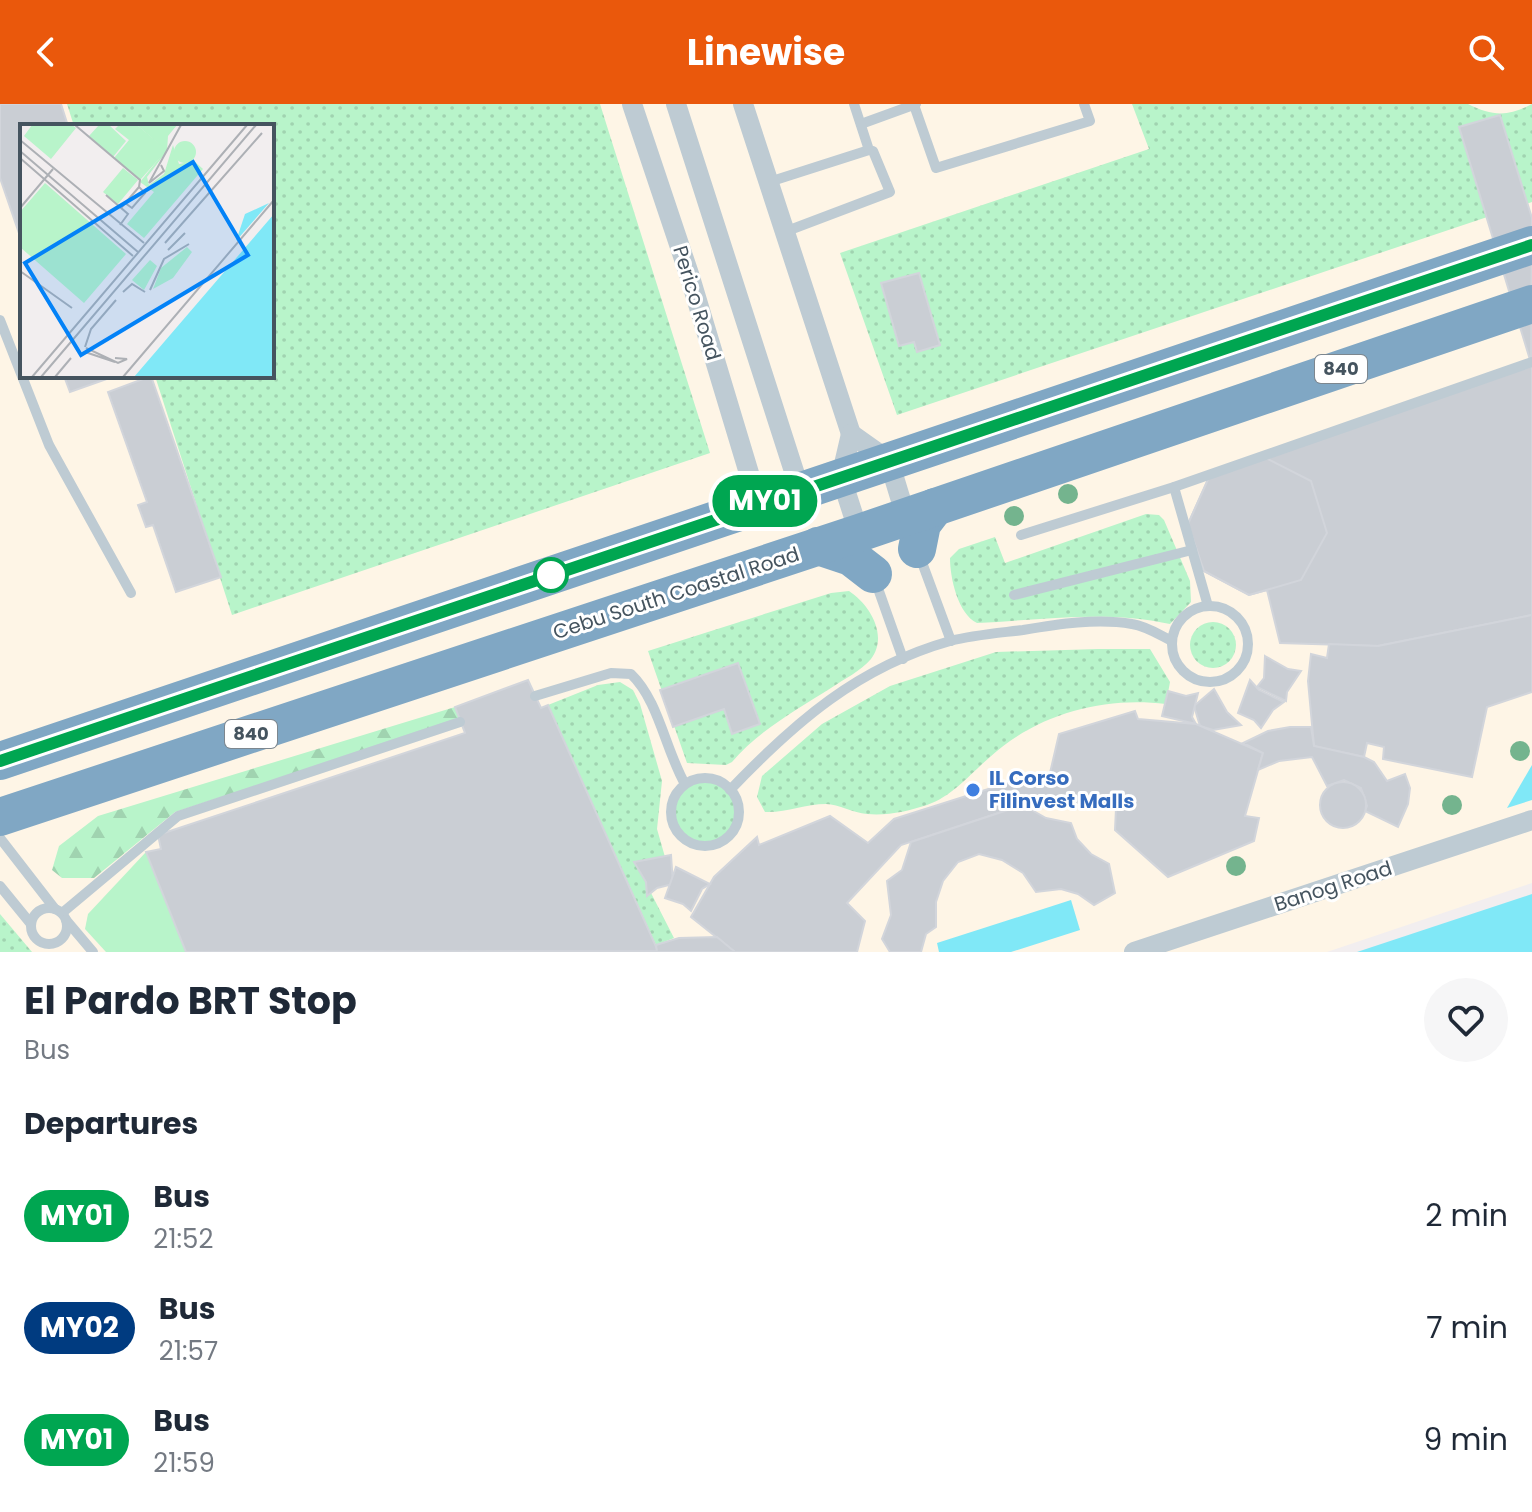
<!DOCTYPE html>
<html lang="en">
<head>
<meta charset="utf-8">
<style>
  body { margin:0; font-family:Poppins,sans-serif; background:#f6f6f7; color:#1f2937; height:100vh; display:flex; flex-direction:column; font-size:30px; white-space:nowrap }
  * { box-sizing:border-box; margin:0 }
  p { font-size:26px; color:#747a83 }
  .icon { flex:none; width:44px; height:44px; fill:none; stroke:currentColor; stroke-width:2; stroke-linecap:round; stroke-linejoin:round }
  .map { position:relative; height:848px; overflow:hidden }
  .sheet { display:flex; flex-direction:column; background:#fff; flex:1 }
  .sheet>* { flex:none }
  .badge { padding:0 16px; border-radius:26px; font-size:28px; line-height:52px }
  .map>.badge { position:absolute; translate:-50% -50%; box-shadow:0 0 0 4px #fff }
  h2 { padding:0 24px; font-size:30px; line-height:72px }
  .round { display:grid; place-items:center; flex:none; width:84px; height:84px; border-radius:42px; background:#f6f6f7 }
  .overview { display:flex; align-items:center; justify-content:space-between; height:136px; padding:0 24px }
  h1 { font-size:38px; font-weight:700; line-height:60px }
  ul { padding:0; list-style:none }
  li { display:flex; align-items:center; gap:24px; height:112px; padding:0 24px }
  li div { flex:1 }
  li b { display:block; font-size:30px }
  li em { font-style:normal }
  li .badge { min-width:88px; font-weight:700; text-align:center }
  header { display:flex; justify-content:space-between; align-items:center; height:104px; padding:0 24px; background:#ea580c; color:#fff; font-size:36px; font-weight:700 }
  .map>svg:first-child { display:block }
  .commercial { fill:#fef5e6; fill-rule:evenodd }
  .grass { fill:url(#grass-dots) }
  .forest { fill:url(#forest-firs) }
  .park { fill:#b8f4ca }
  .water { fill:#80e8f7 }
  .building { fill:#caced4; stroke:#d2d5db; stroke-width:2 }
  .lines { fill:none; stroke-linecap:round; stroke-linejoin:round }
  .lane { stroke:#becbd3; stroke-width:10 }
  .street { stroke:#becbd3; stroke-width:20 }
  .highway { stroke:#80a7c4; stroke-width:38 }
  .tree { fill:#74b48e }
  .line-casing { stroke:#fff; stroke-width:18 }
  .line { stroke:#00a651; stroke-width:12 }
  .stop-dot { fill:#fff; stroke:#00a651; stroke-width:4 }
  .shop-dot { fill:#3f7fe0; stroke:#fff; stroke-width:3 }
  .labels { text-anchor:middle; stroke-width:6; stroke-linejoin:round; paint-order:stroke }
  .shield { fill:#fff; stroke:#7d878f; stroke-width:2 }
  .shield-label { font-size:18px; font-weight:bold; fill:#45545f }
  .street-label { font-size:20px; fill:#45545f; stroke:#fff }
  .shop-label { font-size:20px; font-weight:bold; fill:#366cbe; stroke:#fff; text-anchor:start }
  .inset-road { fill:none; stroke:#adb0b5; stroke-width:2 }
  .view { fill:#0382f7; fill-opacity:0.15; stroke:#0382f7; stroke-width:4 }
  .inset-edge { fill:none; stroke:#45545f; stroke-width:4 }
</style>
</head>
<body>
<header><svg class="icon" aria-label="back" viewBox="0 0 24 24"><path d="M15 5l-7 7 7 7"/></svg>Linewise<svg class="icon" aria-label="search" viewBox="0 0 24 24"><circle cx="10" cy="10" r="6"/><path d="M15 15l6 6"/></svg></header>
<div class="map">
<svg width="1532" height="848" viewBox="0 0 1532 848">
  <defs>
    <pattern id="grass-dots" width="8" height="8" patternUnits="userSpaceOnUse" patternTransform="scale(2)"><rect width="8" height="8" fill="#b8f4ca"/><path d="M2 2h.1M6 6h.1" fill="none" stroke="#a0d3b0" stroke-width="1.8" stroke-linecap="round"/></pattern>
    <pattern id="forest-firs" width="22" height="20" patternUnits="userSpaceOnUse" patternTransform="scale(2)"><rect width="22" height="20" fill="#b8f4ca"/><path d="M5 1l3.5 6h-7zM16 11l3.5 6h-7z" fill="#a0d3b0"/></pattern>
  </defs>
  <rect width="100%" height="100%" fill="#f2eeef"/>
  <path class="commercial" d="M 0,0 L 1532,0 L 1532,779 L 1327,848 L 0,848 ZM 22,22 L 272,22 L 272,272 L 22,272 Z"/>
  <g class="grass">
    <polygon points="67,0 600,0 710,349 232,511 155,272 272,272 272,22 74,22"/>
    <path d="M 1132,0 L 1468,0 C 1492,12 1508,13 1532,0 L 1532,98 L 897,311 L 840,149 L 1149,45 Z"/>
    <path d="M 1146,410 L 1159,411 L 1164,416 L 1190,477 L 1191,498 L 1170,520 C 1105,506 1043,516 977,519 C 958,510 950,474 950,454 L 959,445 L 995,433 L 1005,459 Z"/>
    <path d="M 849,487 C 869,500 889,531 871,555 C 861,567 844,575 831,584 C 798,605 758,627 732,658 L 726,661 L 687,659 L 648,547 L 831,489 Z"/>
    <circle cx="1213" cy="541" r="23"/>
    <path d="M 1098,545 L 1150,545 L 1170,578 L 1166,600 C 1103,592 1037,610 990,653 C 970,670 953,692 927,701 C 909,707 887,712 867,710 C 853,709 839,700 826,700 C 805,700 786,709 765,708 L 757,693 L 762,672 L 822,620 L 890,582 L 996,548 Z"/>
    <polygon points="620,578 633,586 640,600 662,677 657,725 665,753 635,758 646,778 647,792 651,789 674,834 656,841 548,601 598,581"/>
    <circle cx="705" cy="708" r="34"/>
    <polygon points="0,810 32,848 0,848"/>
  </g>
  <polygon class="forest" points="455,603 460,616 175,708 94,774 62,774 52,766 59,742 98,712"/>
  <polygon class="park" points="146,748 186,848 106,848 85,825 88,810"/>
  <g class="water">
    <polygon points="1532,661 1532,696 1507,704"/>
    <polygon points="1532,790 1532,848 1357,848"/>
    <polygon points="1071,796 1080,826 1011,848 939,848 937,839"/>
  </g>
  <g class="building">
    <polygon points="0,0 61,0 68,22 22,22 22,138 0,74"/>
    <polygon points="1500,11 1532,114 1531,259 1459,23"/>
    <polygon points="919,169 940,241 917,248 914,238 899,242 881,179"/>
    <polygon points="1532,262 1532,511 1378,542 1280,539 1267,486 1249,491 1204,467 1188,420 1210,371"/>
    <polygon points="64,272 115,272 70,288"/>
    <polygon points="151,272 221,473 176,488 153,421 146,423 138,401 147,398 108,288"/>
    <polygon points="1262,352 1311,377 1327,429 1301,476 1249,491 1204,467 1188,420 1210,371"/>
    <polygon points="1532,511 1532,588 1487,603 1472,673 1383,655 1384,643 1367,639 1364,653 1314,642 1308,577 1311,550 1327,554 1329,540 1378,542"/>
    <polygon points="1265,552 1288,565 1301,567 1287,588 1286,597 1257,583 1264,574"/>
    <polygon points="738,559 760,620 732,630 724,605 673,623 660,586"/>
    <polygon points="528,576 541,604 548,601 658,847 186,848 146,748 161,745 158,731 465,629 455,603"/>
    <polygon points="1250,576 1259,586 1284,598 1273,606 1261,624 1254,616 1238,609"/>
    <polygon points="1214,585 1227,608 1241,621 1213,626 1200,622 1194,602"/>
    <polygon points="1168,587 1186,592 1198,589 1192,613 1196,620 1162,612"/>
    <polygon points="1135,607 1138,615 1196,620 1263,649 1245,712 1259,714 1254,737 1168,773 1115,726 1116,704 1044,694 901,741 847,799 865,817 857,848 735,848 691,813 714,773 757,733 759,741 830,712 868,739 894,715 1035,670 1050,669 1059,630"/>
    <polygon points="1290,623 1311,623 1314,642 1364,653 1374,658 1387,677 1405,670 1410,684 1408,700 1398,723 1365,707 1367,702 1361,684 1344,676 1327,682 1312,653 1279,657 1258,666 1263,649 1243,639 1268,627"/>
    <circle cx="1343" cy="701" r="23"/>
    <polygon points="1023,701 1046,714 1071,719 1077,735 1091,750 1109,760 1115,789 1094,801 1078,790 1061,785 1036,788 1023,769 1002,756 979,750 958,758 943,777 936,798 936,823 926,830 921,848 890,848 882,835 891,811 887,777 902,766 911,738"/>
    <polygon points="671,751 673,780 657,784 647,792 646,778 634,758"/>
    <polygon points="676,763 710,780 702,785 691,807 683,800 665,794"/>
    <polygon points="717,833 735,848 657,848 656,841 679,834"/>
  </g>
  <g class="lines">
    <g class="lane">
      <polyline points="914,1 936,64 1090,17 1084,0"/>
      <polyline points="861,20 916,0"/>
      <polyline points="769,78 869,46"/>
      <polyline points="787,127 890,88 873,47 869,46 854,0"/>
      <polyline points="0,216 49,341 131,489"/>
      <polyline points="1174,383 1208,502"/>
      <polyline points="1021,431 1174,383 1532,258"/>
      <polyline points="920,453 951,537"/>
      <polyline points="875,476 903,555"/>
      <polyline points="1014,491 1192,446"/>
      <circle cx="1210" cy="540" r="38"/>
      <path d="M 535,592 L 611,569 L 631,570 C 659,597 665,645 685,680"/>
      <circle cx="705" cy="708" r="34"/>
      <path d="M 730,686 C 795,618 858,563 950,537 C 973,531 999,529 1023,526 C 1058,520 1097,514 1132,520 C 1146,522 1160,531 1172,537"/>
      <polyline points="0,734 55,805"/>
      <polyline points="0,782 31,820"/>
      <circle cx="49" cy="822" r="18"/>
      <polyline points="62,809 178,712 460,618"/>
      <polyline points="66,816 93,848"/>
    </g>
    <g class="street">
      <polyline points="632,0 689,170 758,399"/>
      <polyline points="676,0 800,386"/>
      <polyline points="743,0 851,330"/>
      <polyline points="851,330 889,357 906,413"/>
      <polyline points="851,330 841,373 859,429"/>
      <polyline points="1134,848 1532,716"/>
    </g>
    <g class="highway">
      <polyline points="818,442 851,453 873,470"/>
      <polyline points="917,445 922,420 935,403"/>
      <polyline points="0,657 1532,141"/>
      <polyline points="0,713 859,429 1532,200"/>
    </g>
  </g>
  <g class="tree">
    <circle cx="1068" cy="390" r="10"/>
    <circle cx="1014" cy="412" r="10"/>
    <circle cx="1520" cy="647" r="10"/>
    <circle cx="1452" cy="701" r="10"/>
    <circle cx="1236" cy="762" r="10"/>
  </g>
  <g class="lines">
    <g class="line-casing">
      <polyline id="line" points="0,657 1532,141"/>
    </g>
    <use href="#line" class="line"/>
  </g>
  <circle class="stop-dot" cx="551" cy="471" r="16"/>
  <circle class="shop-dot" cx="973" cy="686" r="8"/>
  <g class="labels">
    <g class="shield">
      <rect x="1315" y="251" width="52" height="28" rx="6"/>
      <rect x="225" y="616" width="52" height="28" rx="6"/>
    </g>
    <g class="shield-label">
      <text x="1341" y="271">840</text>
      <text x="251" y="636">840</text>
    </g>
    <g class="street-label">
      <text transform="translate(697 199) rotate(73)" y="7">Perico Road</text>
      <text transform="translate(676 489) rotate(-18)" y="7">Cebu South Coastal Road</text>
      <text transform="translate(1333 782) rotate(-18)" y="7">Banog Road</text>
    </g>
    <g class="shop-label">
      <text x="989" y="681">IL Corso<tspan x="989" dy="23">Filinvest Malls</tspan></text>
    </g>
  </g>
  <g transform="translate(20 20)">
    <rect width="254" height="254" fill="#f2eeef"/>
    <path d="M 117,1 L 157,1 L 148,12 L 147,27 L 127,53 L 129,61 L 144,50 L 153,21 L 159,40 L 174,37 L 183,45 L 124,114 L 107,100 L 134,68 L 120,58 L 146,26 ZM 103,44 L 118,56 L 98,80 L 83,68 ZM 25,59 L 106,130 L 64,179 L 0,123 L 0,88 ZM 167,123 L 172,128 L 153,154 L 133,165 L 141,144 ZM 130,136 L 137,142 L 124,166 L 112,156 Z" fill="#b8f4ca"/>
    <path d="M 12,1 L 52,1 L 56,4 L 31,35 L 4,12 ZM 99,1 L 117,1 L 147,26 L 120,56 L 94,34 L 109,16 L 95,5 Z" fill="#b8f4ca"/>
    <path d="M 79,1 L 89,1 L 106,17 L 93,33 L 69,12 ZM154 28a11 11 0 1 1 22 0a11 11 0 1 1-22 0Z" fill="#b8f4ca"/>
    <path d="M 249,79 L 216,117 L 225,90 ZM 254,90 L 254,253 L 114,253 Z" fill="#80e8f7"/>
    <path class="inset-road" d="M 55,1 L 120,56 L 119,63 L 125,69 L 112,84 L 105,79M 0,16 L 124,119M 0,27 L 118,128M 0,34 L 113,132M 129,59 L 161,1M 129,59 L 144,47 L 141,41M 86,71 L 108,90 L 100,101M 0,84 L 33,45M 101,84 L 119,63M 145,119 L 242,9M 148,126 L 165,109M 0,147 L 52,184M 130,166 L 144,135 L 169,120M 103,168 L 112,160 L 125,168M 65,223 L 71,205 L 96,176M 66,224 L 98,239 L 107,235 L 95,234M 65,228 L 95,238M 12,253 L 227,1M 21,253 L 236,1M 35,253 L 51,234M 103,253 L 254,76"/>
    <path class="view" d="M 173,38 L 228,131 L 61,231 L 5,139 Z"/>
    <rect width="254" height="254" class="inset-edge"/>
  </g>
</svg>
<b class="badge" style="left:765px;top:397px;background:#00a651;color:#fff">MY01</b>
</div>
<section class="sheet">
<div class="overview"><div><h1>El Pardo BRT Stop</h1><p>Bus</p></div><a class="round"><svg class="icon" aria-label="heart" viewBox="0 0 24 24"><path d="M12 20l-8-8c-3-5 5-10 8-4 3-6 11-1 8 4z"/></svg></a></div>
<h2>Departures</h2>
<ul>
<li><span class="badge" style="background:#00a651;color:#fff">MY01</span><div><b>Bus</b><p>21:52</p></div><em>2 min</em></li>
<li><span class="badge" style="background:#003b80;color:#fff">MY02</span><div><b>Bus</b><p>21:57</p></div><em>7 min</em></li>
<li><span class="badge" style="background:#00a651;color:#fff">MY01</span><div><b>Bus</b><p>21:59</p></div><em>9 min</em></li>
</ul>
</section>
</body>
</html>
